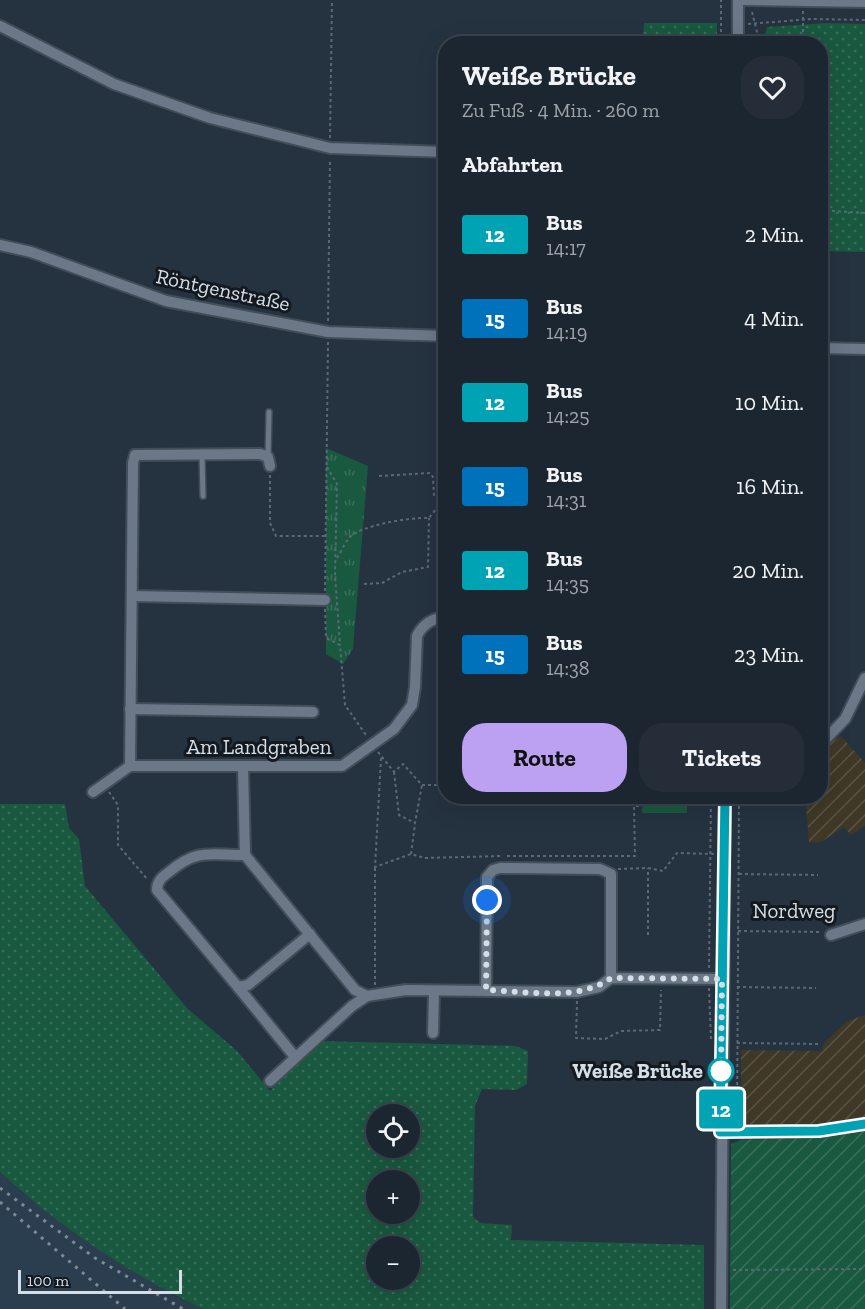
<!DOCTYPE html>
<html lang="de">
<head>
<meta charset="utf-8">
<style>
  body { margin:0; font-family:"Zilla Slab",serif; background:#252e38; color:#f1f3f6; height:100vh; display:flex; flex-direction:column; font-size:22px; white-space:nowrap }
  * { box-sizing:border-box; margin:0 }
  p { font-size:20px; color:#a0a5ab }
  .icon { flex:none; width:33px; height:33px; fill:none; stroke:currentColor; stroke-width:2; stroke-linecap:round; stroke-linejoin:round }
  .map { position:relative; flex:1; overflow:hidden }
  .side { position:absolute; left:438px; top:36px; width:390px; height:768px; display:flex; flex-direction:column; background:#1c2630; border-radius:24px; box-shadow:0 6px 24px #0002,0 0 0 2px #3a434c }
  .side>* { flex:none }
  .badge { padding:0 12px; border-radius:4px; font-size:21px; line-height:39px }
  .tools { position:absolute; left:366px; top:1104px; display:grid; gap:12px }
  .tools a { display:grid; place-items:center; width:54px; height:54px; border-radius:50%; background:#1c2630; box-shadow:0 6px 24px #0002,0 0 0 2px #3a434c; font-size:30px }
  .scale { position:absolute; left:18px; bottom:15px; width:164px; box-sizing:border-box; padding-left:6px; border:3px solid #d5dee6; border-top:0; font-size:16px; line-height:21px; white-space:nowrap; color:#d5dee6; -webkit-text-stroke:4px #141920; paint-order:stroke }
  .you { position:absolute; width:30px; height:30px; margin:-15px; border:4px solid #fff; border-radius:50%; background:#1a73e8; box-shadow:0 0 0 9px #1a73e833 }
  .map>.badge { position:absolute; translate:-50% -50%; box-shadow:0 0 0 3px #fff }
  h2 { padding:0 24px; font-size:22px; line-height:54px }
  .round { display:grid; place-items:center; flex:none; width:63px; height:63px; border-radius:24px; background:#252e38 }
  .overview { display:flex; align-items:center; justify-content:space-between; height:102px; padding:0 24px }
  h1 { font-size:28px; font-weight:700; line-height:45px }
  .cta { display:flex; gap:12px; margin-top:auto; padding:12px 24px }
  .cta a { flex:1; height:69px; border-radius:24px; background:#bca0f2; color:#111; font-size:24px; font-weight:700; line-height:69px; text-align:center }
  .cta a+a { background:#252e38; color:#f1f3f6 }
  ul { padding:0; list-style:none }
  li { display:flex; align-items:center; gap:18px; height:84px; padding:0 24px }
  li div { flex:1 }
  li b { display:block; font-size:22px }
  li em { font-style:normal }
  li .badge { min-width:66px; font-weight:700; text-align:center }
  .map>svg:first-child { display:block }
  .built { fill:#2b3e50 }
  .industrial { fill:url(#industrial-furrows) }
  .grass { fill:url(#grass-dots); fill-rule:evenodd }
  .park { fill:url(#park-tufts) }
  .garden { fill:url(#garden-furrows) }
  .pitch { fill:#19593f }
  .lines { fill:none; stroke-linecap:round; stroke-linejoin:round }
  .service-casing { stroke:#424d58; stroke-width:8 }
  .minor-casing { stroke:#424d58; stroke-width:14 }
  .path { stroke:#5c6874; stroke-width:2; stroke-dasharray:3 3; stroke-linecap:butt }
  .service { stroke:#6a7888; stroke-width:5 }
  .minor { stroke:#6a7888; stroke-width:10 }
  .rail { stroke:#7f8a95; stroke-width:3; stroke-dasharray:3 6; stroke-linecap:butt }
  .line-casing { stroke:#fff; stroke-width:14 }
  .line { stroke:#00a3b4; stroke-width:9 }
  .walk { stroke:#d5dee6; stroke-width:6; stroke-dasharray:0 10.8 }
  .stop-dot { fill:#fff; stroke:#00a3b4; stroke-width:3 }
  .labels { text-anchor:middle; stroke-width:6; stroke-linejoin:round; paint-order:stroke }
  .street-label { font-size:21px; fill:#d5dee6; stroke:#141920 }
  .stop-label { font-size:21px; font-weight:bold; fill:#d5dee6; stroke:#141920; text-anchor:end }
</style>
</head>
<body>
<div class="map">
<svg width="865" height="1309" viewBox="0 0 865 1309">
  <defs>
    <pattern id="industrial-furrows" width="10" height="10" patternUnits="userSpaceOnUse" patternTransform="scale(1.5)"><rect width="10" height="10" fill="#3f3826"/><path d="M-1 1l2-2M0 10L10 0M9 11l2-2" fill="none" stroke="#5a5446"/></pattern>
    <pattern id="grass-dots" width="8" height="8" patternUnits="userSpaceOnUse" patternTransform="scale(1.5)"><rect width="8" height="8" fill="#19593f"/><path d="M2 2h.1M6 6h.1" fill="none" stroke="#3a705b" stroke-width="1.8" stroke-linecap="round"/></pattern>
    <pattern id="park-tufts" width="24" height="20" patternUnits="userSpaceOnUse" patternTransform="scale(1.5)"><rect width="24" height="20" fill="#19593f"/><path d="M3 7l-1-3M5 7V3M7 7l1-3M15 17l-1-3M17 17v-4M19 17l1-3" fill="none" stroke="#3a705b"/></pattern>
    <pattern id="garden-furrows" width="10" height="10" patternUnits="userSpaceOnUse" patternTransform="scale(1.5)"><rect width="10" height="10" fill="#19593f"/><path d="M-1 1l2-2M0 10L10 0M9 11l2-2" fill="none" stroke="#3a705b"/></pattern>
  </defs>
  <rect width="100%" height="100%" fill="#253240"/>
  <polygon class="built" points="0,1172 21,1192 77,1233 175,1296 203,1309 0,1309"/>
  <g class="industrial">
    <polygon points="841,736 865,763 865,826 851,835 844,827 821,842 809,843 806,805 814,800 813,797 820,796 821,749"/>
    <polygon points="865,1015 865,1132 813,1138 741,1140 741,1050 822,1051 824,1043 847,1021"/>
  </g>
  <g class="grass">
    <polygon points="644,23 717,23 717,43 643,43"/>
    <polygon points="826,23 865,24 865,252 821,251 820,44 764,43 767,27"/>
    <path d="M 0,804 L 65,804 L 69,828 L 79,839 L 85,886 L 187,1008 L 237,1051 L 270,1091 L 320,1041 L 515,1046 L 528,1051 L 527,1084 L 516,1090 L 482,1089 L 475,1106 L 473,1217 L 480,1223 L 512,1225 L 511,1240 L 704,1245 L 704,1309 L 203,1309 C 135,1277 55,1224 0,1172 ZM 376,1114 L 410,1114 L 410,1148 L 376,1148 ZM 376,1180 L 410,1180 L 410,1214 L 376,1214 ZM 376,1246 L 410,1246 L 410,1280 L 376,1280 Z"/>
  </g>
  <polygon class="park" points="326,448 368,466 353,649 343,664 326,654"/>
  <polygon class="garden" points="865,1132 865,1309 730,1309 731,1144 741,1140 813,1138"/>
  <polygon class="pitch" points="643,797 687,797 687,813 642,813"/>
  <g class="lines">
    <g class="service-casing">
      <g id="service">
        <polyline points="202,455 203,496"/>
        <polyline points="268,457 269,412"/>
      </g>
    </g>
    <g class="minor-casing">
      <g id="minor">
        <polyline points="742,0 865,2"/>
        <polyline points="0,26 114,84 210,118 330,148 446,152"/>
        <polyline points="738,44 738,0"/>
        <polyline points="0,245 31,252 166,301 328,332 446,336"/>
        <polyline points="820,348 865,349"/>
        <polyline points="132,596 325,600"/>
        <polyline points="130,709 313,712"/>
        <polyline points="820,745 845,719 865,678"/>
        <polyline points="130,766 133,463 135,455 260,454 268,457 270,466"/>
        <polyline points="243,767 245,855 355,990 367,996"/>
        <path d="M 93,792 L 130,766 L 342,766 L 394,729 L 412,705 L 415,687 L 417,636 C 423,624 432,618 446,617"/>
        <path d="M 245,855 C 210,855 198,848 169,872 C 162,877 157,881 157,890 L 238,987 L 248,985 L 310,934"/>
        <polyline points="831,935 865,924"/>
        <polyline points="238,987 295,1057"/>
        <polyline points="486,990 487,877 493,870 500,868 600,869 611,874 611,978"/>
        <polyline points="433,1033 434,991"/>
        <polyline points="270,1081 352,1006 367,996 406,990 577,992 599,987 611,978 722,979"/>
        <polyline points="720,1132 819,1131 865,1124"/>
        <polyline points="721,1309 725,796"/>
      </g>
    </g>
    <g class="path">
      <polyline points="752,12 760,44"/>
      <polyline points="748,24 812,19 865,20"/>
      <polyline points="721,44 721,0"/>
      <polyline points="803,44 803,10"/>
      <polyline points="330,138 332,0"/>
      <polyline points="820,210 865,213"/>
      <polyline points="328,321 330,159"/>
      <polyline points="820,400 822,400"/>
      <polyline points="820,459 825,459"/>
      <polyline points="327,467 337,484 335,575 340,644"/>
      <polyline points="270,475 270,523 276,536 325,536"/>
      <polyline points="379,476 430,473 433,477 434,496 446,501"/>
      <polyline points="820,513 824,513"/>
      <path d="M 337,558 C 341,552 344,544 349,538 C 360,525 412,517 429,518 L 442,501"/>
      <polyline points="364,584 382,583 402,572 428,567 429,518"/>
      <polyline points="325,591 328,342"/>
      <polyline points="325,609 326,638 340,645 345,705 366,735"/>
      <polyline points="378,752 394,772 403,764 422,785 446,785"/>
      <polyline points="381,758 375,867 411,854 425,858 501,856"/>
      <polyline points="394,772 399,815 415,823 422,785"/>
      <polyline points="109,792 118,805 118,845 148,880"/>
      <polyline points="411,854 415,824"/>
      <polyline points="507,856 635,856 634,806 642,806"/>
      <polyline points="618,869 648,868 663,871 677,853 716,854"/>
      <polyline points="739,874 818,875"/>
      <polyline points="738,931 822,932"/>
      <polyline points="648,935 648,868"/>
      <polyline points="709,968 711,796"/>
      <polyline points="375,985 375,867"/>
      <polyline points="737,987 816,988"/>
      <polyline points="709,988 711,1040"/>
      <polyline points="577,1001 576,1038 605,1039 621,1031 660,1030 661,990"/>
      <polyline points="737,1043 819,1044"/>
      <polyline points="737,1121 739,796"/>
      <polyline points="733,1270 865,1269"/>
    </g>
    <use href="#service" class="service"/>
    <use href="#minor" class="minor"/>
    <g class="rail">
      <polyline points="0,1188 95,1258 183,1309"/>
      <polyline points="0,1202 125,1309"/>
    </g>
  </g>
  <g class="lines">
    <g class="line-casing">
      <polyline id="line" points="725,796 720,1132 819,1131 865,1124"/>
    </g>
    <use href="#line" class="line"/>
    <path class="walk" d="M 487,900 L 486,990 C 526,991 578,1002 611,978 L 722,979 L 721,1071"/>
  </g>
  <circle class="stop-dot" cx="721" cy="1071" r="12"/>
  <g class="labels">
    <g class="street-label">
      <text transform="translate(223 290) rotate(12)" y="7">Röntgenstraße</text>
      <text x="259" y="754">Am Landgraben</text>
      <text x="794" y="918">Nordweg</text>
    </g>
    <g class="stop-label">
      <text x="703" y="1078">Weiße Brücke</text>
    </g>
  </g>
</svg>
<div class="tools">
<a><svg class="icon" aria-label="locate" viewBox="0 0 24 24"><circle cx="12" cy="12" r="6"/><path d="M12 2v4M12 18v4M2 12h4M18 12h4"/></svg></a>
<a>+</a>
<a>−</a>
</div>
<div class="scale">100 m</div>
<div class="you" style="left:487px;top:900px"></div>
<b class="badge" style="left:721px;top:1109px;background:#00a3b4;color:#fff">12</b>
<section class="side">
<div class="overview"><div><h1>Weiße Brücke</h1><p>Zu Fuß · 4 Min. · 260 m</p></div><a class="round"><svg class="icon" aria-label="heart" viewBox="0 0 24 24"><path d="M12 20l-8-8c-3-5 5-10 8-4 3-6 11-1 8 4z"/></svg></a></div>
<h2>Abfahrten</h2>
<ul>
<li><span class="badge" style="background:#00a3b4;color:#fff">12</span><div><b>Bus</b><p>14:17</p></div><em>2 Min.</em></li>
<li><span class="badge" style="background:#0072bc;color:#fff">15</span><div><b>Bus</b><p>14:19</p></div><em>4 Min.</em></li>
<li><span class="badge" style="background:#00a3b4;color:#fff">12</span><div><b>Bus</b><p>14:25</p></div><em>10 Min.</em></li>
<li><span class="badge" style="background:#0072bc;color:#fff">15</span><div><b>Bus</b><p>14:31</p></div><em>16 Min.</em></li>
<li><span class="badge" style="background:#00a3b4;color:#fff">12</span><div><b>Bus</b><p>14:35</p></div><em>20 Min.</em></li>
<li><span class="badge" style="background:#0072bc;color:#fff">15</span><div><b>Bus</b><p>14:38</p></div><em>23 Min.</em></li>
</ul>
<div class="cta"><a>Route</a><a>Tickets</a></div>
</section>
</div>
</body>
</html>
